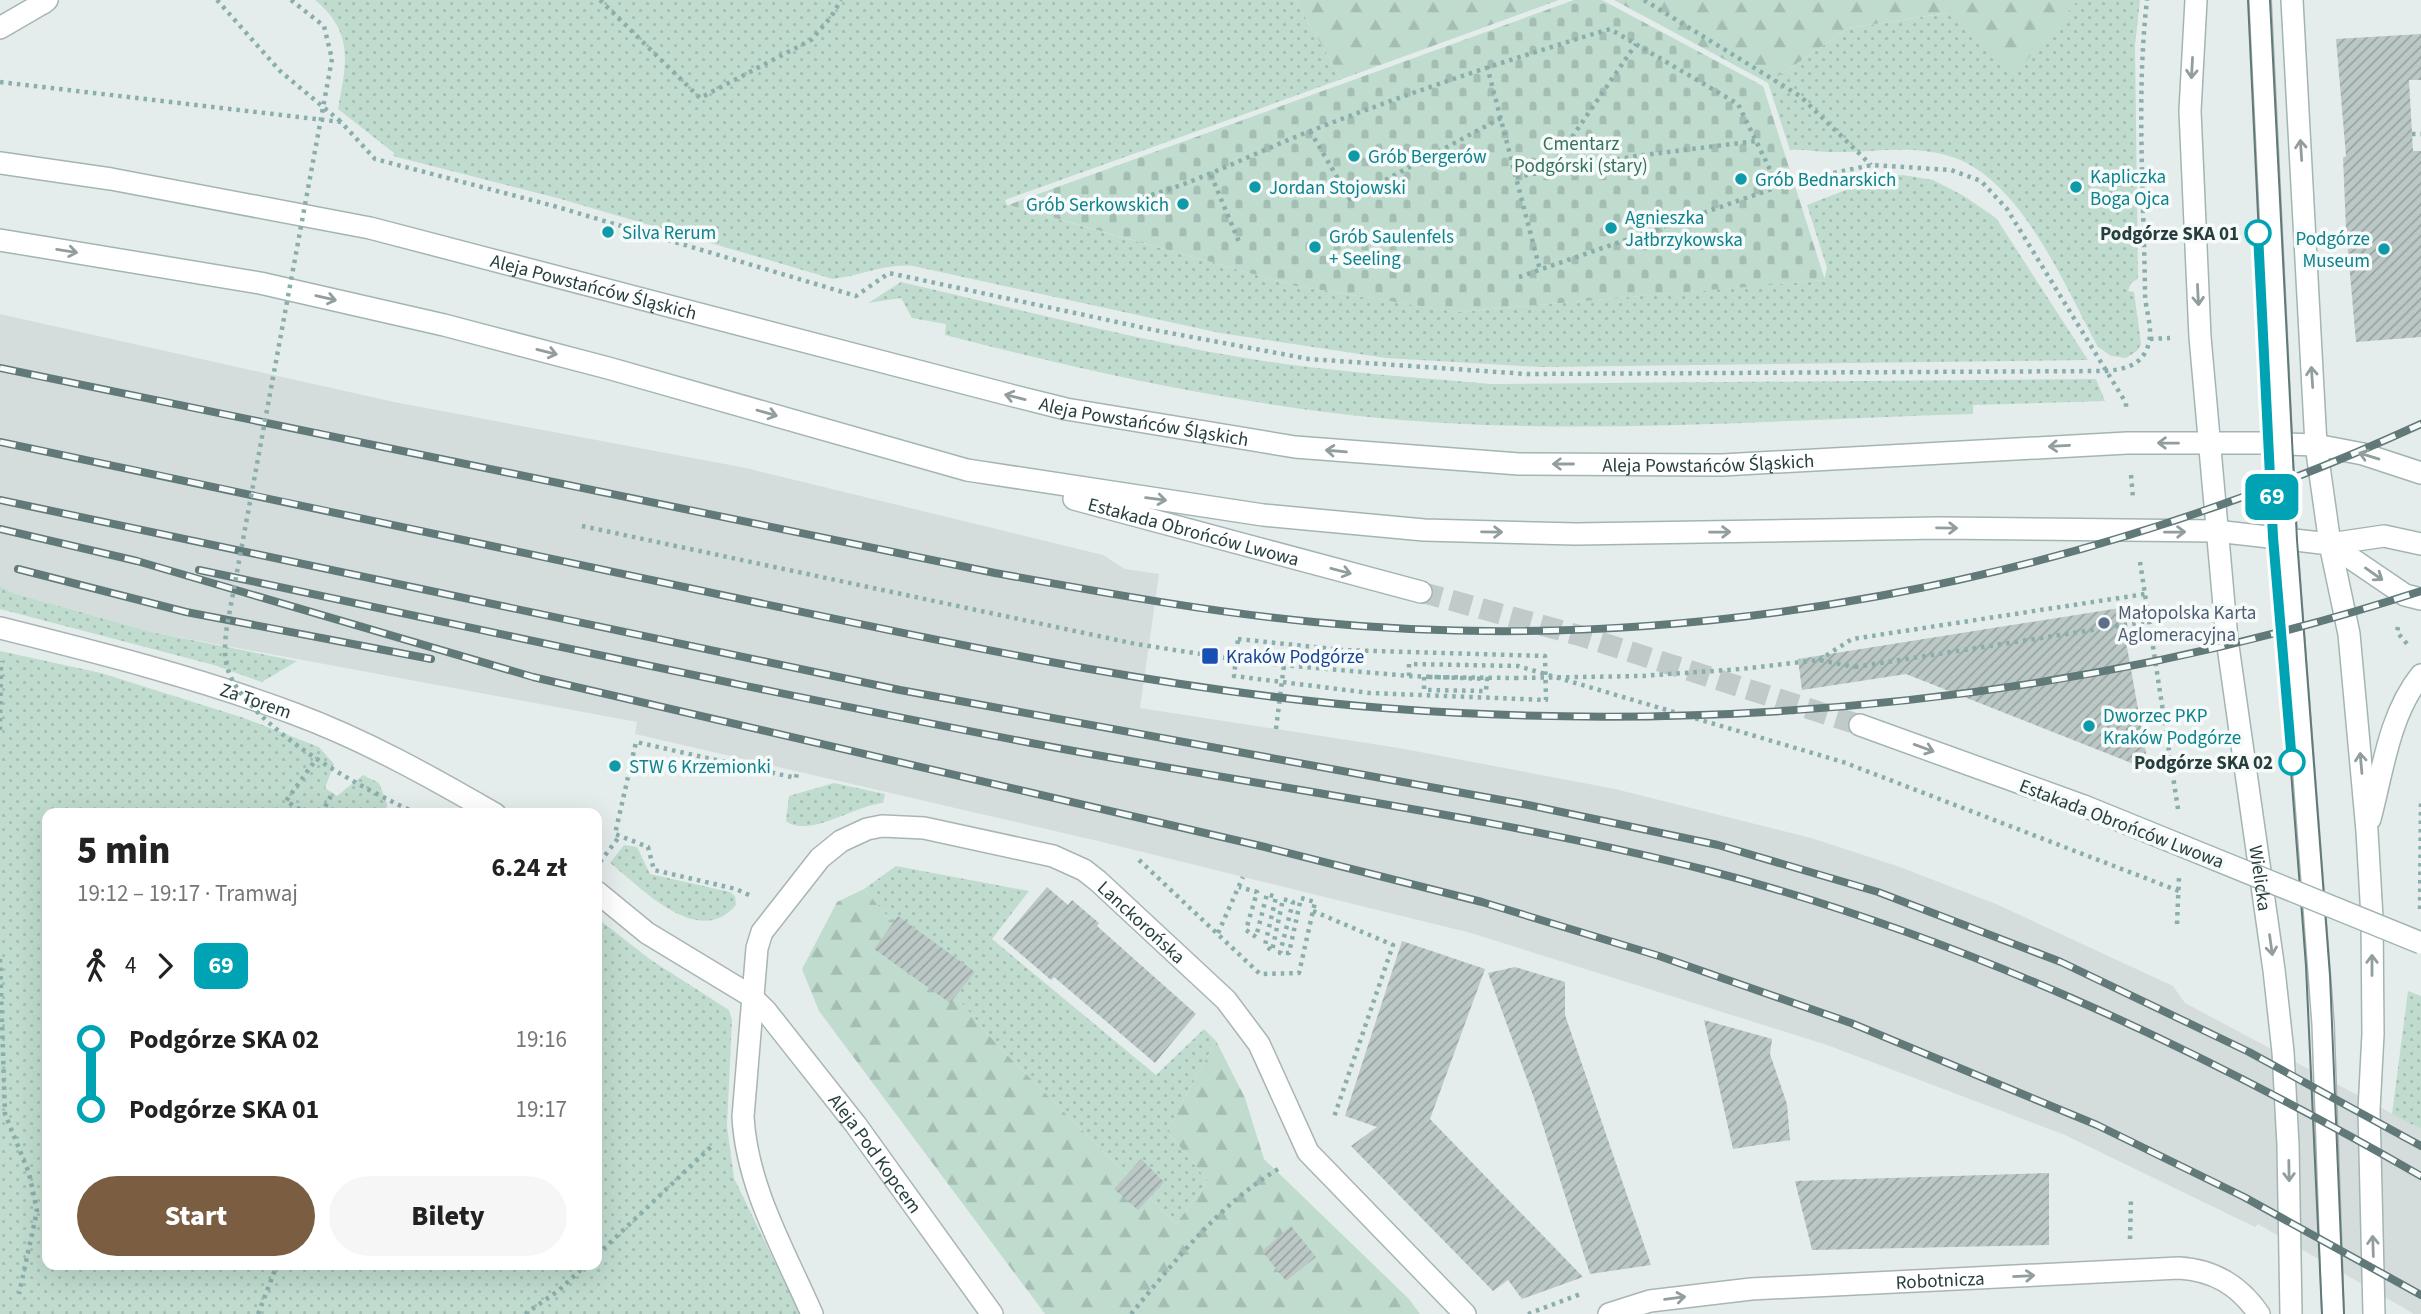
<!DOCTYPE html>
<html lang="pl">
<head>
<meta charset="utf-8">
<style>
  body { margin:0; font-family:"Source Sans 3",sans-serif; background:#f6f6f6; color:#222; height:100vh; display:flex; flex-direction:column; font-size:26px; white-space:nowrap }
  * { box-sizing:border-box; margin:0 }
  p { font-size:23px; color:#767676 }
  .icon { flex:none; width:38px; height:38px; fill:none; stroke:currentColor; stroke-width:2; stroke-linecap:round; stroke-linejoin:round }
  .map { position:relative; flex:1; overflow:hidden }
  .side { position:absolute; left:42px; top:808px; width:560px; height:462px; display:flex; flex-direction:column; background:#fff; border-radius:14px; box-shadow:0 7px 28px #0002 }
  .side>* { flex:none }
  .badge { padding:0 14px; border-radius:10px; font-size:24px; line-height:46px }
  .map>.badge { position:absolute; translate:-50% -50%; box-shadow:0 0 0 4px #fff }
  .legs { display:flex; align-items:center; gap:10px; height:77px; padding:0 35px; font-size:23px }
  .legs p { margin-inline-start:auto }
  .headline { display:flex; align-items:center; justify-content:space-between; height:119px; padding:0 35px }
  h1 { font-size:38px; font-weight:800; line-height:52px }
  .cta { display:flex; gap:14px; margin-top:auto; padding:14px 35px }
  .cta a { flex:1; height:80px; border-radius:42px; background:#7b5e42; color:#fff; font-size:28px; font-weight:800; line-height:80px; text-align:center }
  .cta a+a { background:#f6f6f6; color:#222 }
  ul { padding:0 35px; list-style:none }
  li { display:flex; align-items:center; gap:24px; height:70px; font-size:26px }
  li i { display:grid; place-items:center; width:10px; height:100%; margin:0 9px; background:currentColor }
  li i::after { content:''; width:18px; height:18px; margin:-9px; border:5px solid; border-radius:50%; background:#fff }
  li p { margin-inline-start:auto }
  li:first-child i { background:linear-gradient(#0000 50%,currentColor 0) }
  li:last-child i { background:linear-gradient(currentColor 50%,#0000 0) }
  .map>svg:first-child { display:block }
  .built { fill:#d4dddb }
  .grass { fill:url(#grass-dots) }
  .forest { fill:url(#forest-firs) }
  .cemetery { fill:url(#cemetery-stones) }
  .building { fill:url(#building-hatch) }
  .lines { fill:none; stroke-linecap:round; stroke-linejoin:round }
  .secondary-tunnel { stroke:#bfcac9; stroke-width:21; stroke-dasharray:21 10; stroke-linecap:butt }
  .lane-casing { stroke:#a8b5b4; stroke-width:24 }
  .street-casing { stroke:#a8b5b4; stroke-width:24 }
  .secondary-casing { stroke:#a2b5b4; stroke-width:24 }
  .path { stroke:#89aeac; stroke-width:4.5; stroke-dasharray:3.5 5; stroke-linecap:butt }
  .lane { stroke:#fff; stroke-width:21 }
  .street { stroke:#fff; stroke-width:21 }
  .secondary { stroke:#fff; stroke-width:21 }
  .tram { stroke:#617979; stroke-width:2 }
  .rail-casing { stroke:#617979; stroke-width:8 }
  .rail { stroke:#f6faf9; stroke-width:5; stroke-dasharray:16; stroke-linecap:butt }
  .secondary-bridge-casing { stroke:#a2b5b4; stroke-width:24; stroke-linecap:butt }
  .path-bridge { stroke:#89aeac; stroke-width:4.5; stroke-dasharray:3.5 5; stroke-linecap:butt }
  .secondary-bridge { stroke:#fff; stroke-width:21 }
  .oneway { stroke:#929e9e }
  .line-1-casing { stroke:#fff; stroke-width:16 }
  .line-1 { stroke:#00a3b4; stroke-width:10 }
  .culture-dot { fill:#0f9aa8; stroke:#f6faf9; stroke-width:2.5 }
  .stop-1-dot { fill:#fff; stroke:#00a3b4; stroke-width:3.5 }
  .service-dot { fill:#5c6f8a; stroke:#f6faf9; stroke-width:2.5 }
  .transit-dot { fill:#1a4fb4; stroke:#f6faf9; stroke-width:2.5 }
  .labels { text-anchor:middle; stroke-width:7; stroke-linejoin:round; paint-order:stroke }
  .park-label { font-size:19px; fill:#33725b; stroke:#f6faf9 }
  .culture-label { font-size:19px; fill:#0d838f; stroke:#f6faf9; text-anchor:start }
  .stop-label { font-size:19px; font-weight:bold; fill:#263e3e; stroke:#f6faf9; text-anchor:end }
  .street-label { font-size:19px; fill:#263e3e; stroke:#f6faf9 }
  .service-label { font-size:19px; fill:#4e5e75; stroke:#f6faf9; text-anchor:start }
  .transit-label { font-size:19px; fill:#164399; stroke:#f6faf9; text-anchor:start }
</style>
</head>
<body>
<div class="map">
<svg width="2421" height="1314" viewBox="0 0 2421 1314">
  <defs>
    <pattern id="grass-dots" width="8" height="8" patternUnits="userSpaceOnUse" patternTransform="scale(1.75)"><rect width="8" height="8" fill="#c0dccf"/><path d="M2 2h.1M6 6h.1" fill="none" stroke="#a5beb3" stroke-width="1.8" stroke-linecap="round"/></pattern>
    <pattern id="forest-firs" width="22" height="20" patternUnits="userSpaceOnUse" patternTransform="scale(1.75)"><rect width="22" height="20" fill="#c0dccf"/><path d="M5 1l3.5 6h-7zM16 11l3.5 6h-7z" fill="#a5beb3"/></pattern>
    <pattern id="cemetery-stones" width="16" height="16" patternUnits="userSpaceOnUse" patternTransform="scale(1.75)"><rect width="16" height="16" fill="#c0dccf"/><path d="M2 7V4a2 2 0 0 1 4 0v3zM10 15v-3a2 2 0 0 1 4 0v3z" fill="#a5beb3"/></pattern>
    <pattern id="building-hatch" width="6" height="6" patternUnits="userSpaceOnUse" patternTransform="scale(1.75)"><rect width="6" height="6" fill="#bbc8c6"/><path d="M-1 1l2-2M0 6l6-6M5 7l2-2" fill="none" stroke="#98a4a2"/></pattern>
  </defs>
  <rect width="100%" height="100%" fill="#e5edec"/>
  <polygon class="built" points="0,314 394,402 746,468 1103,555 1125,569 1159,574 1140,708 1399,748 1615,789 1811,838 1897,866 1996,904 2173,986 2185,1003 2421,1129 2421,1314 2414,1314 2258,1224 2255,1227 2065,1135 1827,1045 1471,933 1098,841 635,734 637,722 151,632 13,593 0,586"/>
  <g class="grass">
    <path d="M 315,0 L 1295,0 L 1342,79 L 1005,200 L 1007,205 L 1296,286 L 1458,312 L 1824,280 L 1827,268 L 1807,205 L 1879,177 L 1903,175 L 1933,180 L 1964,196 L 1996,218 L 2088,360 L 1541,367 L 1386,358 L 1220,333 L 913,266 C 886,263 860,276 833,279 L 561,199 L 393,156 L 394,153 L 338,109 C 346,64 355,33 315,0 Z"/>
    <path d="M 2078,0 L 2140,0 L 2135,46 L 2138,279 L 2131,283 L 2128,291 L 2134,292 L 2141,344 L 2138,350 L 2126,358 L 2111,356 L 2098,347 C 2065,287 2023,183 1955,158 C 1917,144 1877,152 1838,152 C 1822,153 1806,149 1790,150 L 1768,83 L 1849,28 L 1948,13 L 2015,73 Z"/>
    <path d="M 901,282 C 1028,311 1156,346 1285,364 C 1353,373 1422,378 1491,384 L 2096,379 L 2105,401 L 1973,405 L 1973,414 C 1796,419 1621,433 1444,423 C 1275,413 1108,377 945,335 L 946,324 L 912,318 L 901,298 L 868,303 Z"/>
    <polygon points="0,586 13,593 151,632 297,661 262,682 214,665 0,609"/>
    <polygon points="0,651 101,673 244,718 319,747 334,764 325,788 337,796 363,775 379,783 387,804 386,814 47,814 47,1265 597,1265 597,918 651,960 729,1010 732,1020 727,1126 734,1178 800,1314 0,1314"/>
    <path d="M 834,783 L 885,794 L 883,803 C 855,805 809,839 786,821 L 789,796 Z"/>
    <path d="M 624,845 L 637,847 L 650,874 L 730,892 L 735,896 L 736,905 C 698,950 641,887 610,863 Z"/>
    <polygon points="896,866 1029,891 992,939 1156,1075 1204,1029 1216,1041 1167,1131 1208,1181 1176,1224 999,1047 864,889"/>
    <polygon points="2408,991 2421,996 2421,1129 2392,1114"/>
  </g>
  <g class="forest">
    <polygon points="1295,0 1559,0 1342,79"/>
    <polygon points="1614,0 2078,0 2015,74 1947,13 1849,28 1768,83"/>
    <polygon points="864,889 999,1047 1176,1224 1208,1181 1167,1131 1216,1041 1245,1098 1264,1159 1409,1299 1420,1314 1045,1314 819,1011 802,969 837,902"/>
  </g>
  <polygon class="cemetery" points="1574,0 1602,0 1763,86 1825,280 1457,312 1296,286 1008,205"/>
  <g class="building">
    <polygon points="2421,34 2421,80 2409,80 2413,151 2421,151 2421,337 2356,342 2346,229 2343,158 2346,156 2336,39"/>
    <polygon points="2120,608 2149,770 1906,674 1802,690 1798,659"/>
    <polygon points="1047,887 1068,905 1072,900 1099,923 1097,926 1196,1014 1155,1063 1054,977 1051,980 1003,939"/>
    <polygon points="898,916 975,972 950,1003 874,949"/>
    <polygon points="1402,941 1485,969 1430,1119 1583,1277 1522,1299 1508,1280 1493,1291 1351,1146 1377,1127 1345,1116"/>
    <polygon points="1515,967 1565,982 1565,1015 1651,1265 1590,1274 1535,1101 1488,973"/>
    <polygon points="1704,1020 1772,1039 1770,1054 1787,1104 1790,1140 1733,1149"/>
    <polygon points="1141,1159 1164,1182 1138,1210 1114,1189"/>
    <polygon points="2049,1173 2049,1245 1812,1250 1795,1181"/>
    <polygon points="1291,1226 1316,1257 1286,1281 1262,1251"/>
  </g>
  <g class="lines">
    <polyline class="secondary-tunnel" points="1421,592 1581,636 1860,725"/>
    <g class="lane-casing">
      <g id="lane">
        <polyline points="2260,0 2286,539 2323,1024 2333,1314"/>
        <polyline points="0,28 43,3"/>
      </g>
    </g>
    <g class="street-casing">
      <g id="street">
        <polyline points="43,3 47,0"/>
        <path id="s1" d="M 0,628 C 100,653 199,678 295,714 C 365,740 431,777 495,814"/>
        <path id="s2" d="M 597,892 L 647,933 L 751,996 L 766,1011 L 856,1125 L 992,1314"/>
        <path id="s3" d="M 812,1314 C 784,1250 747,1187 743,1117 L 757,948 L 762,932 L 820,858 L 841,841 L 867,829 L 882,826 L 924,828 L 1053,856 L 1084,870 L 1098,881 L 1226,1000 L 1259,1044 L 1308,1152 L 1465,1314"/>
        <path id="s4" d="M 1609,1314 L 1650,1301 L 1751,1289 L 2179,1268 C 2214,1270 2239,1285 2259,1314"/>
      </g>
    </g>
    <g class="secondary-casing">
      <g id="secondary">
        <path id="s5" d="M 2196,0 L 2190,111 L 2200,337 L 2227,639 L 2274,970 L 2283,1052 L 2288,1145 L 2291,1314"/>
        <polyline points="2292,0 2316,445 2330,544 2349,634 2367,831 2372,918 2373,1034 2369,1110 2374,1314"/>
        <path id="s6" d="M 0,163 L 111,179 L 370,228 L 1010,395 L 1066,409 L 1295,447 L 1519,464 L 1722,465 L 2127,443 L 2260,443 L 2316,445 L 2363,454 L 2421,473"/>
        <polyline points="0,240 260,283 444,325 608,368 967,470 1263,515 1424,530 1576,534 1939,528 2216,531 2330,544 2384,536 2421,544"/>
        <path id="s7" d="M 1074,499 L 1421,592"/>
        <polyline points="2330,544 2405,595 2421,599"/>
        <polyline points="1860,725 2084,806"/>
        <path d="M 2370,819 C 2383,770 2389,715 2421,675"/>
      </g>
    </g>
    <g class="path">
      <polyline points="217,0 280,71 340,121"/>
      <polyline points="291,0 324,26 332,59"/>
      <polyline points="600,0 700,98 811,40 831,17 841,0"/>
      <polyline points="1644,0 1800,96 1871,165"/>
      <polyline points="1487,66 1540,270"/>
      <path d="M 0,82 L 341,122 L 375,159 L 554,206 L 856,296 L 889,273 L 1154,330 L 1309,359 L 1527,374 L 2106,371 C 2125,369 2141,366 2148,346 C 2154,330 2145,309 2145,293 C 2144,196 2136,96 2147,0"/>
      <polyline points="1310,131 1350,199 1501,118"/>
      <polyline points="2412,134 2421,134"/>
      <polyline points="1548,172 1636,44"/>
      <polyline points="1211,175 1239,242"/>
      <polyline points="1516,177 1636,156 1756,141"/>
      <path d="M 1110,205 C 1182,192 1245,156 1313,130 C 1411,92 1510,59 1610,29 L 1738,104 L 1778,186"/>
      <polyline points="1519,277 1795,181 1872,165 1951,170 1981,181 2007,209 2126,403 2126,410"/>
      <polyline points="2150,339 2170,338"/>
      <polyline points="2131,475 2133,498"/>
      <polyline points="582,526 1136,644 1259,663 1409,676 1487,679 1486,691 1424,690 1424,677 1515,678"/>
      <polyline points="2140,562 2178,809"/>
      <polyline points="2398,627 2397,632 2408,645"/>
      <polyline points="1819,660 1852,639 2145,594"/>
      <polyline points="1855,667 2150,621"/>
      <polyline points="1409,676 1409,664 1518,666 1843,762 2179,891"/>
      <polyline points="1276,729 1284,665"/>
      <polyline points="0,730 1,661"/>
      <polyline points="307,814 286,801 317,758"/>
      <polyline points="321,814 332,794"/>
      <polyline points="1139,860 1260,974 1299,973 1315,902 1301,898 1289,953 1280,953 1293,902 1283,899 1272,951 1265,945 1276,897 1267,894 1256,937 1246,930 1257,892 1239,887"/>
      <polyline points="600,862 619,837"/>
      <polyline points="749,895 736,889 654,870 648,847 615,834 636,742 796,778 797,772"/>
      <polyline points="2420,909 2421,802"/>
      <polyline points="1313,911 1393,945 1333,1120"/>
      <polyline points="2177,924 2179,877"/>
      <polyline points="1218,933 1243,877"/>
      <polyline points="0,959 5,1114 29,1173 37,1211 19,1294"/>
      <polyline points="2130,1239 2131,1198"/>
      <polyline points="597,1255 714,1144"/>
      <polyline points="258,1314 277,1265"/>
      <polyline points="525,1314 558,1291 586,1265"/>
      <path d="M 1131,1314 C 1175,1261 1220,1203 1280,1168"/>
      <polyline points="1528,1314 1583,1293"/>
    </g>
    <use href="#lane" class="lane"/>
    <use href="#street" class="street"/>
    <use href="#secondary" class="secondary"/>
    <g class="tram">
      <polyline points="2248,0 2273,537 2306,966 2322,1314"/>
      <polyline points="2270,0 2297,540 2330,976 2344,1314"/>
    </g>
    <g class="rail-casing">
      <g id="rail">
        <path d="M 0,368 L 995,573 C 1101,592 1207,612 1314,622 C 1692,659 2078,581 2421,424"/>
        <path d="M 0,442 C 250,494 500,548 750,601 C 960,645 1169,691 1383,708 C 1732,735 2087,699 2421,591"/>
        <polyline points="0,500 900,690 1523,804 1718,845 1878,892 2061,962 2249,1052 2421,1146"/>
        <polyline points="0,529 137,561 533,677 1265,847 1482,902 1659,956 1851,1023 2097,1125 2244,1197 2421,1295"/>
        <polyline points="18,569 186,612 431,659"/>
        <path d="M 199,570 C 476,628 753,690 1031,743 C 1255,786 1484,814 1706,870 C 1958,935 2196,1047 2421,1176"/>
      </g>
    </g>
    <use href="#rail" class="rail"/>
    <g class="secondary-bridge-casing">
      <polyline id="secondary-bridge" points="2084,806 2421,943"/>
    </g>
    <g class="path-bridge">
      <path d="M 332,59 L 227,626 C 224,646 223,665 234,683 C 266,736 363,790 419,814"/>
      <polygon points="1238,639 1343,650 1545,656 1546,700 1370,693 1234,676"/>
      <polyline points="1515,678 1641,676 1741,669 1819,660 1855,667"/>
    </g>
    <use href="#secondary-bridge" class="secondary-bridge"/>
  </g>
  <defs><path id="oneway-shaft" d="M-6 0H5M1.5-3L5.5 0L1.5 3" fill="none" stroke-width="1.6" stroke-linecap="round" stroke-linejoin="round" transform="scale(1.75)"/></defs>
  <g class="oneway">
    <use href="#oneway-shaft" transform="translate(2192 68) rotate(93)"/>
    <use href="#oneway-shaft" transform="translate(2301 150) rotate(-94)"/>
    <use href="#oneway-shaft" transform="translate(67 251) rotate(9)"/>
    <use href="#oneway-shaft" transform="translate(2198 295) rotate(87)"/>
    <use href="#oneway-shaft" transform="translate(326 298) rotate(13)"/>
    <use href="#oneway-shaft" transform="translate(547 352) rotate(14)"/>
    <use href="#oneway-shaft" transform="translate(2312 377) rotate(-94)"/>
    <use href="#oneway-shaft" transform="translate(1015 397) rotate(-166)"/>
    <use href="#oneway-shaft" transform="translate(767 413) rotate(16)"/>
    <use href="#oneway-shaft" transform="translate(2168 443) rotate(-179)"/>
    <use href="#oneway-shaft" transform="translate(2059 446) rotate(177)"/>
    <use href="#oneway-shaft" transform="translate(1336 451) rotate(-175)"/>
    <use href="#oneway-shaft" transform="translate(2369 456) rotate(-163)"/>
    <use href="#oneway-shaft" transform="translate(1563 464) rotate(-180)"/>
    <use href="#oneway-shaft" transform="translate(1156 499) rotate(7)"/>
    <use href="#oneway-shaft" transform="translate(1947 528) rotate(1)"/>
    <use href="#oneway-shaft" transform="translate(1492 532) rotate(1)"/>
    <use href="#oneway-shaft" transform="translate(1720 532) rotate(-1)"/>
    <use href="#oneway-shaft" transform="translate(2175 532) rotate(-1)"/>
    <use href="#oneway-shaft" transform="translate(1341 571) rotate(15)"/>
    <use href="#oneway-shaft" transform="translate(2374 574) rotate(35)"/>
    <use href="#oneway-shaft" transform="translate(1924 748) rotate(20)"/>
    <use href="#oneway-shaft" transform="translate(2361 763) rotate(-95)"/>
    <use href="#oneway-shaft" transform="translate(2271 945) rotate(82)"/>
    <use href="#oneway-shaft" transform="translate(2372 965) rotate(-90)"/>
    <use href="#oneway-shaft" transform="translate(2289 1171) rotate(89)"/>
    <use href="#oneway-shaft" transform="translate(2373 1246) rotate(-92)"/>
    <use href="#oneway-shaft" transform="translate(2024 1276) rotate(-3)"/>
    <use href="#oneway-shaft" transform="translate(1675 1298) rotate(-7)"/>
  </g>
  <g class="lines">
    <g class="line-1-casing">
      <polyline id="line-1" points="2258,233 2273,537 2292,762"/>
    </g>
    <use href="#line-1" class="line-1"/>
  </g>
  <g class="culture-dot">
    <circle cx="1354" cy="156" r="7"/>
    <circle cx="1741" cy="179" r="7"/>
    <circle cx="1255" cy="187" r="7"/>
    <circle cx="2076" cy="187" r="7"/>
    <circle cx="1183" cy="204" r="7"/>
    <circle cx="1611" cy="228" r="7"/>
    <circle cx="608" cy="232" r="7"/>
    <circle cx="1315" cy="247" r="7"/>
    <circle cx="2384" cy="249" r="7"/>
    <circle cx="2089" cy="726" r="7"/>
    <circle cx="615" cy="766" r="7"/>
  </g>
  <g class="stop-1-dot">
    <circle cx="2258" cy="233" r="12"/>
    <circle cx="2292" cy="762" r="12"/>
  </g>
  <circle class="service-dot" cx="2104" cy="623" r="7"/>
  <rect class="transit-dot" x="1201" y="647" width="18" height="18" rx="3.5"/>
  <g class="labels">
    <g class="park-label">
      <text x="1581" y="150">Cmentarz<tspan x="1581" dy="22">Podgórski (stary)</tspan></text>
    </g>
    <g class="culture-label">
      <text x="1368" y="163">Grób Bergerów</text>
      <text x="2090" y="183">Kapliczka<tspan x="2090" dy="22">Boga Ojca</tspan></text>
      <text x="1755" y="186">Grób Bednarskich</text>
      <text x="1269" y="194">Jordan Stojowski</text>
      <text x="1169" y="211" text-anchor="end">Grób Serkowskich</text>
      <text x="1625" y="224">Agnieszka<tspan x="1625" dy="22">Jałbrzykowska</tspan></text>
      <text x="622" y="239">Silva Rerum</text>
      <text x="1329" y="243">Grób Saulenfels<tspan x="1329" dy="22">+ Seeling</tspan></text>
      <text x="2370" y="245" text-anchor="end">Podgórze<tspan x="2370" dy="22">Museum</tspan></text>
      <text x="2103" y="722">Dworzec PKP<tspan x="2103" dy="22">Kraków Podgórze</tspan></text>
      <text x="629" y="773">STW 6 Krzemionki</text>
    </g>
    <g class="stop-label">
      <text x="2239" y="240">Podgórze SKA 01</text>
      <text x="2273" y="769">Podgórze SKA 02</text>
    </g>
    <g class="street-label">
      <text dy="7" stroke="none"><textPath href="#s6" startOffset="607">Aleja Powstańców Śląskich</textPath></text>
      <text dy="7" stroke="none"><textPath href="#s6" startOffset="1174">Aleja Powstańców Śląskich</textPath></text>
      <text dy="7" stroke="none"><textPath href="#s6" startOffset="1741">Aleja Powstańców Śląskich</textPath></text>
      <text dy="7" stroke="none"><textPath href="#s7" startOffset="124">Estakada Obrońców Lwowa</textPath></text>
      <text dy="7" stroke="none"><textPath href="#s1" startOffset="266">Za Torem</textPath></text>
      <text transform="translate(2122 823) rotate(21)" y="7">Estakada Obrońców Lwowa</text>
      <text dy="7" stroke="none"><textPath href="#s5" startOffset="882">Wielicka</textPath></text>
      <text dy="7" stroke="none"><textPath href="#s3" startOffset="847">Lanckorońska</textPath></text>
      <text dy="7" stroke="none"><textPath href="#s2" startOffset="387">Aleja Pod Kopcem</textPath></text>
      <text dy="7" stroke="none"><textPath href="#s4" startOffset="334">Robotnicza</textPath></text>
    </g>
    <g class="service-label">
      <text x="2118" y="619">Małopolska Karta<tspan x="2118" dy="22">Aglomeracyjna</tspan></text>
    </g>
    <g class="transit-label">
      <text x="1226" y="663">Kraków Podgórze</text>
    </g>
  </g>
</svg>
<b class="badge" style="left:2272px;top:497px;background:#00a3b4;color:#fff">69</b>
<section class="side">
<div class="headline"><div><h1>5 min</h1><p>19:12 – 19:17 · Tramwaj</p></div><b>6.24 zł</b></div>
<div class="legs"><svg class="icon" aria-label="walk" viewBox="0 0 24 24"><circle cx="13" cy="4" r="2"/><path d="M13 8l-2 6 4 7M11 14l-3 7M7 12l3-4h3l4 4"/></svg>4<svg class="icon" aria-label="forward" viewBox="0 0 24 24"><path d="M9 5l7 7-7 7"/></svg><b class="badge" style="background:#00a3b4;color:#fff">69</b></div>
<ul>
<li><i style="color:#00a3b4"></i><b>Podgórze SKA 02</b><p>19:16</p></li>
<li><i style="color:#00a3b4"></i><b>Podgórze SKA 01</b><p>19:17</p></li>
</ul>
<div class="cta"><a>Start</a><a>Bilety</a></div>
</section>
</div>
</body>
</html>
